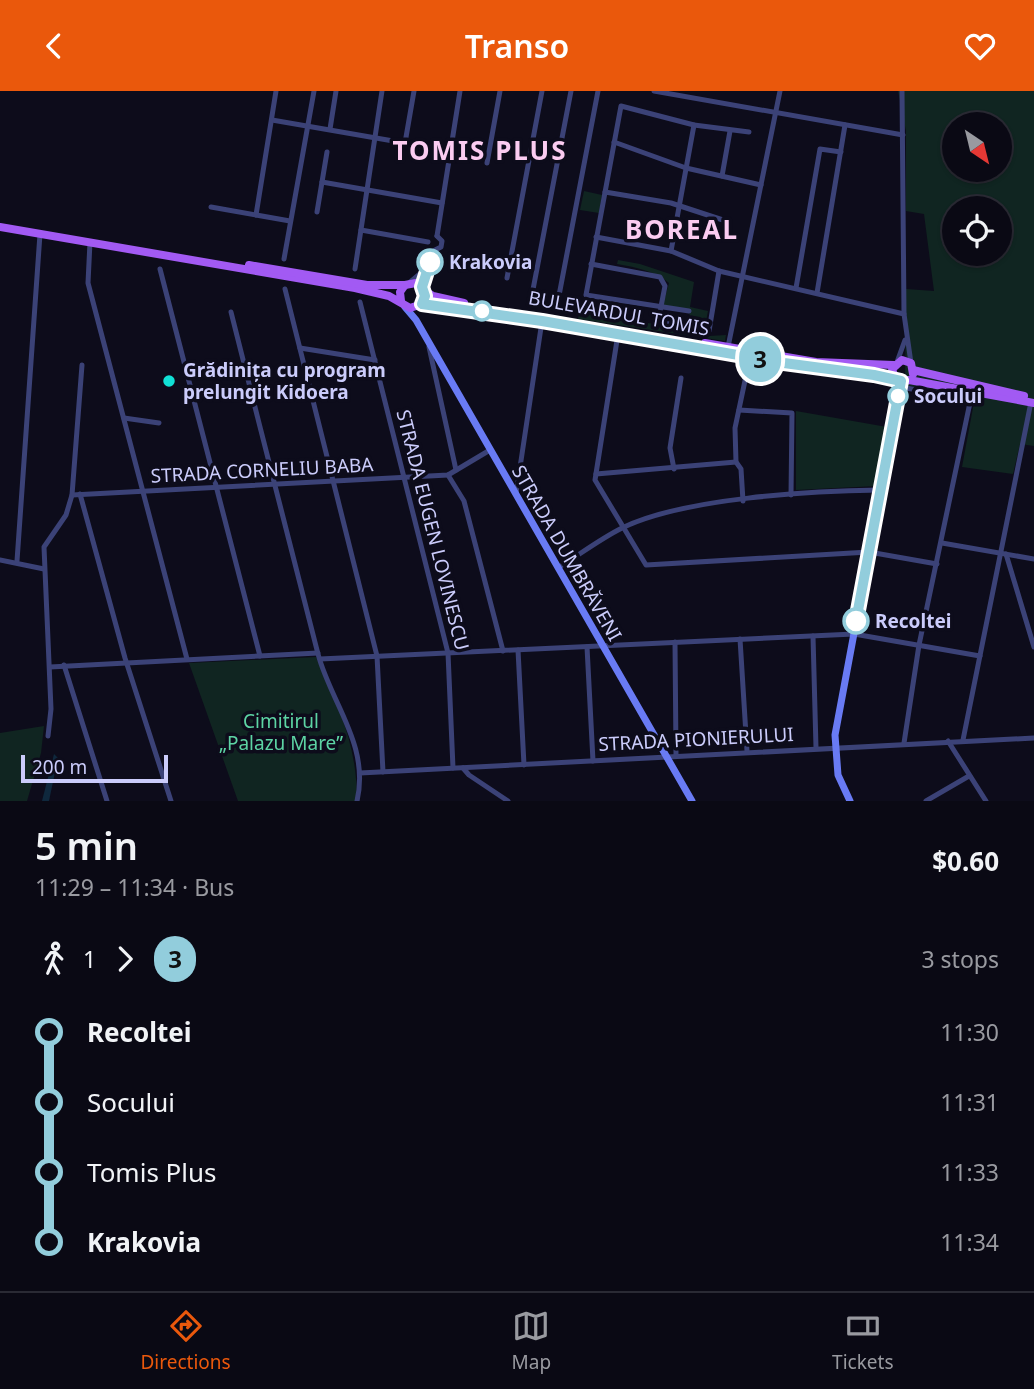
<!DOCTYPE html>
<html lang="en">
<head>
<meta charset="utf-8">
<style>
  body { margin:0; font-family:"Noto Sans",sans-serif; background:#181722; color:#f1f3f6; height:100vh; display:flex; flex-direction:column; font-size:26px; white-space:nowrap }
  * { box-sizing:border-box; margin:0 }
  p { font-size:23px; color:#999aa0 }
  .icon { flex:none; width:38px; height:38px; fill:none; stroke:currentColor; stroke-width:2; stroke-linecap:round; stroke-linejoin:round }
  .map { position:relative; height:710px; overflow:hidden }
  .panel { display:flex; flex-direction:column; background:#0a0914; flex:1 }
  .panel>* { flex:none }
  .badge { padding:0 14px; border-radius:23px; font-size:24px; line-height:46px }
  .needle { width:46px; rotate:145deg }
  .buttons { position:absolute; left:942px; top:21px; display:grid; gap:14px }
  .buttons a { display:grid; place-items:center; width:70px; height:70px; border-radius:50%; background:#0a0914; box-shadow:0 2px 5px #0004,0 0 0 2px #2a2a34; font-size:35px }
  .scale { position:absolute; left:21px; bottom:18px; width:147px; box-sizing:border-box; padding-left:7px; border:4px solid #cbccfb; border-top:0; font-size:19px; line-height:24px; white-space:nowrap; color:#cbccfb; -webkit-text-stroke:5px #0d0c1b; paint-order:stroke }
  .map>.badge { position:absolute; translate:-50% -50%; box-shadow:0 0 0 4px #fff }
  .legs { display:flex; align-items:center; gap:10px; height:77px; padding:0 35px; font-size:23px }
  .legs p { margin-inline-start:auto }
  .head { display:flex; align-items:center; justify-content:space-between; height:119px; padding:0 35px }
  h1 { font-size:38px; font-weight:600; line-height:52px }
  ul { padding:0 35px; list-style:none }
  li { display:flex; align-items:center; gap:24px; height:70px; font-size:26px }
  li i { display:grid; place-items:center; width:10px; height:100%; margin:0 9px; background:currentColor }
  li i::after { content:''; width:18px; height:18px; margin:-9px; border:5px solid; border-radius:50%; background:#0a0914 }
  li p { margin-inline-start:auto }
  li:first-child i { background:linear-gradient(#0000 50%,currentColor 0) }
  li:last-child i { background:linear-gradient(currentColor 50%,#0000 0) }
  header { display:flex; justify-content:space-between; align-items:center; height:91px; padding:0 35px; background:#ea580c; color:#fff; font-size:32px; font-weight:600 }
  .menu { display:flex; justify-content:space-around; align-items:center; height:98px; border-top:2px solid #2a2a34; background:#0a0914; font-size:19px; color:#999aa0 }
  .menu a { display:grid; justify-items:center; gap:4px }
  .menu .current { color:#ea580c }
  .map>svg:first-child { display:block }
  .green { fill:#102521; fill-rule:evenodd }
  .water { fill:#0f283d }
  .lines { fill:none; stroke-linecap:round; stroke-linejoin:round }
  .street { stroke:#3b4277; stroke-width:5 }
  .secondary { stroke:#697bf4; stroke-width:7 }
  .primary { stroke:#a25af3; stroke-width:8 }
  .line-1-casing { stroke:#fff; stroke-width:16 }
  .line-1 { stroke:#92cddc; stroke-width:10 }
  .stop-1-dot { fill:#fff; stroke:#92cddc; stroke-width:3.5 }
  .poi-dot { fill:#11e1d6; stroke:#0d0c1b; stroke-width:2.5 }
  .labels { text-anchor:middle; stroke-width:7; stroke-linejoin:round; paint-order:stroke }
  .stop-label { font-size:19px; font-weight:bold; fill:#cbccfb; stroke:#0d0c1b; text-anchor:start }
  .street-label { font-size:19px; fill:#cbccfb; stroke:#0d0c1b }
  .poi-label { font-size:19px; font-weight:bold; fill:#cbccfb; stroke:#0d0c1b; text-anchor:start }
  .park-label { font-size:19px; fill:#5dd4a4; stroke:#0d0c1b }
  .district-label { font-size:26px; font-weight:bold; letter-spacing:2px; fill:#fbccf1; stroke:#0d0c1b }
</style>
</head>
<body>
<header><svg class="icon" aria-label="back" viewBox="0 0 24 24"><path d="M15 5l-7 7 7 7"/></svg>Transo<svg class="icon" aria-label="heart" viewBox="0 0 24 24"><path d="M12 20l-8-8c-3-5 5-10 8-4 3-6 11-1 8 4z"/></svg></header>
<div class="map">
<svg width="1034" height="710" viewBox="0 0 1034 710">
  <rect width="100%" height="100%" fill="#0d0c1b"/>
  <g class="green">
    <path d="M 898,0 L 1034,0 L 1034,355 L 1020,353 L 1013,383 L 962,376 L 975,306 L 905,294 L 906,198 L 934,200 L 924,123 L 906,120 L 906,40 ZM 954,33 L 999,33 L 999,79 L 954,79 ZM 954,117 L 999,117 L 999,163 L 954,163 Z"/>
    <polygon points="584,100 602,104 599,122 580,119"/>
    <path d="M 618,169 L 640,173 L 694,191 L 690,216 L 708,220 L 705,236 L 688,235 L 690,219 L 663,214 L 669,192 C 655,180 635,176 617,173 Z"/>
    <polygon points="582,210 586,211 588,219 709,245 726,244 725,250 578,228"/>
    <polygon points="796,320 887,336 877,395 796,399"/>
    <path d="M 316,566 C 339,617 357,653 357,710 L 238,710 L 189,572 Z"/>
    <polygon points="44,635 41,662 27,710 0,710 0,642"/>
  </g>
  <polygon class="water" points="54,663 58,667 49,710 42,710"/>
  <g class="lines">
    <g class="street">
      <polyline points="654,0 903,44"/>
      <polyline points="902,0 904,223 911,272"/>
      <polyline points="272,29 451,60"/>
      <polyline points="330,38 336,0"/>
      <polyline points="614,51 686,77 761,94"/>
      <polyline points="405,52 414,0"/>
      <polyline points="487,72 500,0"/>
      <polyline points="722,85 730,40"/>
      <polyline points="322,91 442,112"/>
      <polyline points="605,101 671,112 729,131"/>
      <polyline points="211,116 290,130"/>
      <polyline points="317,121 327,61"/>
      <polyline points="256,124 276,0"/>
      <polyline points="361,139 428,151"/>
      <polyline points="437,145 460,0"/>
      <polyline points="596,146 671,160 719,180 904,223"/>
      <polyline points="90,151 88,192 187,568"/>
      <polyline points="671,160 694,34"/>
      <polyline points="284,168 314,0"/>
      <polyline points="591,173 660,186 665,195 658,231 709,240 719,180"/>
      <polyline points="160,178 260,565"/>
      <polyline points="355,178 382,0"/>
      <polyline points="507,187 542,0"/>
      <polyline points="409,192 427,177 435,159 441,156 442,150 437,145"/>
      <polyline points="796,197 820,58 841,61"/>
      <polyline points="285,198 377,565 383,681"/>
      <polyline points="817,202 845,34"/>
      <polyline points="531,209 571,0"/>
      <polyline points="360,211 448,562 453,677"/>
      <polyline points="557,215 598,0"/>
      <polyline points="689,220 586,204 621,15 694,34 749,41"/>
      <path d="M 231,221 C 260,335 288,449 318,563 C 331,612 370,654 357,710"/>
      <polyline points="618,243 595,389 646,474 869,461 937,473"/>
      <polyline points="429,256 456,379"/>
      <polyline points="728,256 780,0"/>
      <polyline points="300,257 375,269"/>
      <polyline points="897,271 905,249"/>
      <polyline points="900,296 970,308"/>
      <polyline points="739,319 792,322 791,404"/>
      <polyline points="124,327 159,332"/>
      <polyline points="674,378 670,357 681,287"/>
      <polyline points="596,383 736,371"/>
      <polyline points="448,384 464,410 503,560"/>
      <polyline points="80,403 125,567 171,710"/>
      <polyline points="516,403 542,230"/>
      <polyline points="72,404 448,384 490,359"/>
      <polyline points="743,410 741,378 736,371 735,337 750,266"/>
      <polyline points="942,452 1034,468"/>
      <polyline points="1006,463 1034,556"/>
      <polyline points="0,469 44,478"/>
      <polyline points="17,470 40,143"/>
      <path d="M 558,477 C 579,464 600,448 622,437 C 683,407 811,400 880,399"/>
      <polyline points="813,545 816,657"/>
      <polyline points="740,548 747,660"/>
      <polyline points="675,551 676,664"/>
      <polyline points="587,556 593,670"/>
      <polyline points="518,559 524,674"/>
      <polyline points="320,568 854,543 980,565"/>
      <polyline points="64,574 107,710"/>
      <polyline points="50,576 318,562"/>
      <polyline points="48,645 51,618 44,456 66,424 72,404 82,274"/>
      <polyline points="963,649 1031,311"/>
      <polyline points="948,650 986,710"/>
      <polyline points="904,652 919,554 972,302"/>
      <polyline points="463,677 469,684 508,710"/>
      <polyline points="360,682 1034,647"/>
      <polyline points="926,710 969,685"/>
    </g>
    <g class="secondary">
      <polyline points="405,216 416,229 692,710"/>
      <polyline points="850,710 838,684 835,644 901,291"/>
    </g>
    <g class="primary">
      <polyline points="0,136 355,197 389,205 410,217 422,213 424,199 416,192 405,194 400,201 401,210"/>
      <polyline points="249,174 367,194 405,194"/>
      <polyline points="424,199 433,205 464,212"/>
      <polyline points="422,213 784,272 875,284 901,291 909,289 1034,312"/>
      <polyline points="705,252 816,271 894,274"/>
      <polyline points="913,279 1024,305"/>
      <polyline points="895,287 892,278 902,269 911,272 913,283"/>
    </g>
  </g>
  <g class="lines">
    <g class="line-1-casing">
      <polyline id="line-1" points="430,171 422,196 425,205 422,213 542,230 784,272 874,284 901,290 856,530"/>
    </g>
    <use href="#line-1" class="line-1"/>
  </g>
  <g class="stop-1-dot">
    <circle cx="430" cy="171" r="12"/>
    <circle cx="482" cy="220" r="9"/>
    <circle cx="898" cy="305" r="9"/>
    <circle cx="856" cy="530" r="12"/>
  </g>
  <circle class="poi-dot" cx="169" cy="290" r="7"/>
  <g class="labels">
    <g class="stop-label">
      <text x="449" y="178">Krakovia</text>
      <text x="914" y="312">Socului</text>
      <text x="875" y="537">Recoltei</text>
    </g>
    <g class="street-label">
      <text transform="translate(619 222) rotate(10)" y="7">BULEVARDUL TOMIS</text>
      <text transform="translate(262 379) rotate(-3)" y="7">STRADA CORNELIU BABA</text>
      <text transform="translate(433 439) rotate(76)" y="7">STRADA EUGEN LOVINESCU</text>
      <text transform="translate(567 462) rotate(60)" y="7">STRADA DUMBRĂVENI</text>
      <text transform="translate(696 648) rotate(-3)" y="7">STRADA PIONIERULUI</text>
    </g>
    <g class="poi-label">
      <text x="183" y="286">Grădinița cu program<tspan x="183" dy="22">prelungit Kidoera</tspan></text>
    </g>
    <g class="park-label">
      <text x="281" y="637">Cimitirul<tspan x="281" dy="22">„Palazu Mare”</tspan></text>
    </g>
    <g class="district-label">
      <text x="480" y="69">TOMIS PLUS</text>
      <text x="682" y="148">BOREAL</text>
    </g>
  </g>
</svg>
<div class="buttons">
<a><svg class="needle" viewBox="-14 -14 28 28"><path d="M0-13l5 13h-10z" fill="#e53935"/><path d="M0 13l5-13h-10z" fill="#999aa0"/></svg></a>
<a><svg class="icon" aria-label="locate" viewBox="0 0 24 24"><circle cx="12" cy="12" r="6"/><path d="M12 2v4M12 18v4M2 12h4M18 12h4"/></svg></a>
</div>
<div class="scale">200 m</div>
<b class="badge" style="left:760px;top:268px;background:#92cddc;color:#111">3</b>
</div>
<section class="panel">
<div class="head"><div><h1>5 min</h1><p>11:29 – 11:34 · Bus</p></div><b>$0.60</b></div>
<div class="legs"><svg class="icon" aria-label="walk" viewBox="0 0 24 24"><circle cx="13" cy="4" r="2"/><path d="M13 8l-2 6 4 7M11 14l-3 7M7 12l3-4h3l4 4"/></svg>1<svg class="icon" aria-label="forward" viewBox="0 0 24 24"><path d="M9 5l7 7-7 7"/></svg><b class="badge" style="background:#92cddc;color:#111">3</b><p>3 stops</p></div>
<ul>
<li><i style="color:#92cddc"></i><b>Recoltei</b><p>11:30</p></li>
<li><i style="color:#92cddc"></i><span>Socului</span><p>11:31</p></li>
<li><i style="color:#92cddc"></i><span>Tomis Plus</span><p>11:33</p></li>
<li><i style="color:#92cddc"></i><b>Krakovia</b><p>11:34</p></li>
</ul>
</section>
<nav class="menu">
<a class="current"><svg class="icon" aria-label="directions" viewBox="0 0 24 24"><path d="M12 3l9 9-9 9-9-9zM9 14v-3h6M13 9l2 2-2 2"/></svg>Directions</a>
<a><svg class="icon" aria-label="map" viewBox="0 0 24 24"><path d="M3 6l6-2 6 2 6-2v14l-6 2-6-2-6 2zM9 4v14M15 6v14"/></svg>Map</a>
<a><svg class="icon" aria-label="tickets" viewBox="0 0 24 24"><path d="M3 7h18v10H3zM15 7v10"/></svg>Tickets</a>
</nav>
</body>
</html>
